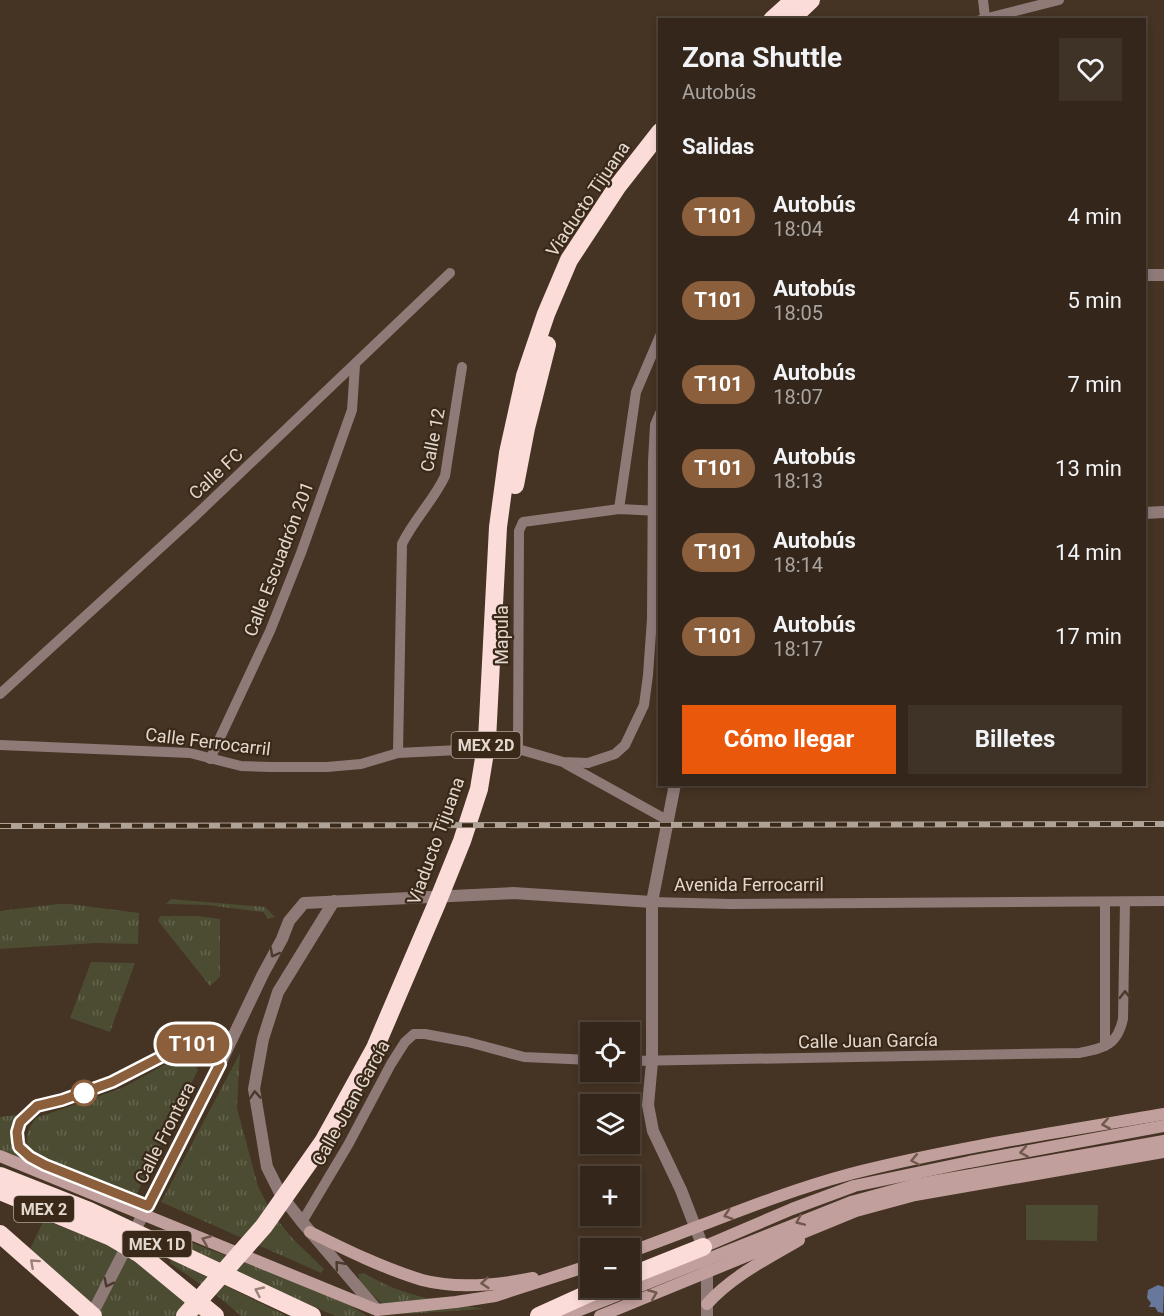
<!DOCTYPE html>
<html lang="es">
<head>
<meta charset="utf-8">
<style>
  body { margin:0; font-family:Roboto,sans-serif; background:#3f3227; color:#f1f3f6; height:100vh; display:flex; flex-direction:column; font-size:22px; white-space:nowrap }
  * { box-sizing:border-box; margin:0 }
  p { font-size:20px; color:#a9a5a2 }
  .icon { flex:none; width:33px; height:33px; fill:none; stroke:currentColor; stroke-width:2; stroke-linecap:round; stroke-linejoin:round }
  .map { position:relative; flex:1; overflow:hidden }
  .drawer { position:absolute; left:658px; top:18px; width:488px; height:768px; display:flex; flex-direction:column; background:#34261a; border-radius:0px; box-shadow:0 3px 9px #0003,0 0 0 2px #4e4339 }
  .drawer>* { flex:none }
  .badge { padding:0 12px; border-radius:20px; font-size:21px; line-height:39px }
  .controls { position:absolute; left:580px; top:1022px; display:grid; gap:12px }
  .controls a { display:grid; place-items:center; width:60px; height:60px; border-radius:0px; background:#34261a; box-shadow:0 3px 9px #0003,0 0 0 2px #4e4339; font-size:30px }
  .map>.badge { position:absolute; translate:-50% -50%; box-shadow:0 0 0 3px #fff }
  h2 { padding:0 24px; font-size:22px; line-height:54px }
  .round { display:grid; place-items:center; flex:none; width:63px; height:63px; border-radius:0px; background:#3f3227 }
  .headline { display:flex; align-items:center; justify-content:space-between; height:102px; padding:0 24px }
  h1 { font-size:28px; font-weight:700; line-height:45px }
  .cta { display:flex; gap:12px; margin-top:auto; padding:12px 24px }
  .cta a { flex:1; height:69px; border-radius:0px; background:#ea580c; color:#fff; font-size:24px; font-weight:700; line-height:69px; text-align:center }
  .cta a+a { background:#3f3227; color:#f1f3f6 }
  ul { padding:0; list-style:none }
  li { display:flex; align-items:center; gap:18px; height:84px; padding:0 24px }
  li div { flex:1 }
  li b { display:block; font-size:22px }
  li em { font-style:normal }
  li .badge { min-width:66px; font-weight:700; text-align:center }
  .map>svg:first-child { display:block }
  .grass { fill:url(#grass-tufts) }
  .garden { fill:#4b4c31 }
  .water { fill:#67789c }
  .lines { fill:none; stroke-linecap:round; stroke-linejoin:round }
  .minor { stroke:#8f7a78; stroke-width:10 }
  .tertiary { stroke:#8f7a78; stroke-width:12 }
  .secondary { stroke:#c19f9c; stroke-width:12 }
  .motorway { stroke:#fbdcd9; stroke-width:18 }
  .rail-casing { stroke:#afa296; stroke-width:6 }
  .rail { stroke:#3a2919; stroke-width:4; stroke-dasharray:11; stroke-linecap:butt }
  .oneway { stroke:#4b392c }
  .oneway2 { stroke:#70584d }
  .oneway3 { stroke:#9a8279 }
  .line-casing { stroke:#fff; stroke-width:14 }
  .line { stroke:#8b5e3c; stroke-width:9 }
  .stop-dot { fill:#fff; stroke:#8b5e3c; stroke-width:3 }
  .labels { text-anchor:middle; stroke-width:4.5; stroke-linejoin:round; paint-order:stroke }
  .shield { fill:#3a2919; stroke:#b0a498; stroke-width:1.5 }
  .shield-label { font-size:16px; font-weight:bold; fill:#e3d8ce }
  .street-label { font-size:18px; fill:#e3d8ce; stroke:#3a2919 }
</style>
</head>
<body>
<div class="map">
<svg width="1164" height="1316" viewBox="0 0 1164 1316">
  <defs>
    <pattern id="grass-tufts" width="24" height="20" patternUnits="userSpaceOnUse" patternTransform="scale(1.5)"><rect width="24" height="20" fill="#4b4c31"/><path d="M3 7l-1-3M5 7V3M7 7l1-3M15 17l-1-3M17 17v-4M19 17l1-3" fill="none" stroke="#65654e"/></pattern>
  </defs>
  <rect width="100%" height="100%" fill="#453323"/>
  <g class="grass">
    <polygon points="171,899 265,907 275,917 268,919 263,912 207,905 166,904"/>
    <polygon points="58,904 70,904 139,913 138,944 96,943 0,949 0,911"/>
    <polygon points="160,916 197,916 220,919 220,977 210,986 158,921"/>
    <polygon points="91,962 135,963 110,1032 70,1018"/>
    <polygon points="240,1053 237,1108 258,1186 271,1212 292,1238 324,1269 321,1273 161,1202"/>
    <path d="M 184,1056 L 191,1059 L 198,1070 L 135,1197 C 116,1189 42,1164 32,1152 C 22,1141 28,1128 36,1118 L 122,1088 L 177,1058 Z"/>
    <path d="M 15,1115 L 18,1117 C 11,1132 12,1144 20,1158 L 0,1150 L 0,1117 Z"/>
    <polygon points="44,1220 112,1246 132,1258 209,1316 101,1316 30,1249"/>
    <polygon points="179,1238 289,1279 350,1305 367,1316 335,1316 173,1244 168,1240"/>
    <polygon points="171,1259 287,1316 241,1316 220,1298 170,1263"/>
    <path d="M 364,1273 C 403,1297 440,1301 484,1309 L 405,1314 L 390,1311 L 360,1283 L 358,1274 Z"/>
  </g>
  <polygon class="garden" points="1026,1205 1098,1205 1097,1241 1026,1240"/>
  <polygon class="water" points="1158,1285 1164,1287 1163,1313 1158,1312 1155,1307 1149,1307 1151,1303 1147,1298 1148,1290"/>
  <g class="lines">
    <g class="minor">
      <polyline points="983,0 985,17"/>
      <polyline points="980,20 1059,0"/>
      <polyline points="619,509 636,392 660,336"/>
      <polyline points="0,694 194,517 450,273"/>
      <polyline points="0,745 190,753 241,766 271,767 327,767 361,764 398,753 479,749 518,749 563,762 588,763 615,754 625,745 644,705 648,675 652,619 653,461 655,425 660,413"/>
      <polyline points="518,749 519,531 523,522 619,509 660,511"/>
      <path d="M 398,753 L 402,544 C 414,519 434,500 445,476 L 462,367"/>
      <polyline points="210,759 270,631 301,553 352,410 355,365"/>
      <polyline points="566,764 667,820"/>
      <polyline points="652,902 731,904 1164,901"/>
      <polyline points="1105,902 1105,1046"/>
      <path d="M 630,1061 L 1079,1053 C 1104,1048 1117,1046 1123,1019 L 1125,902"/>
      <polyline points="302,1222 348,1145 391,1064 405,1042 414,1034 425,1034 468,1042 524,1057 591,1060"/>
    </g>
    <g class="tertiary">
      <polyline points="1144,275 1164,275"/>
      <polyline points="1144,513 1164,512"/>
      <polyline points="675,784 652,902 652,1062 648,1105 653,1131 681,1190 703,1247 707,1272 707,1316"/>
      <polyline points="334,901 278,992 263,1039 254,1089 267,1167 281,1195 302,1222 377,1310"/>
      <polyline points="91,1316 220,1064 263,974 282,939 289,921 304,903 513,893 652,902"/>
    </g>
    <g class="secondary">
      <polyline points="0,1156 377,1310 456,1302 495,1296 591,1265"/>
      <path d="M 310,1232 C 346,1250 383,1268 422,1280 C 456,1289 498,1285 533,1278"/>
      <polyline points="703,1247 792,1209 854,1186 969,1162 1164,1126"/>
      <path d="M 630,1252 C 703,1226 775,1194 850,1174 C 953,1148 1059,1132 1164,1114"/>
      <path d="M 707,1304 C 732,1276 767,1259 799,1240"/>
      <polyline points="565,1316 851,1202 914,1185 1164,1141"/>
      <polyline points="600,1316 856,1211 915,1195 1164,1152"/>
    </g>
    <g class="motorway">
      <polyline points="772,20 794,0"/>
      <polyline points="790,20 811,0"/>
      <polyline points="515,485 526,428 547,345"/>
      <polyline points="0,1176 89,1211 312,1316"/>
      <polyline points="0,1191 111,1237 140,1254 215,1316"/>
      <polyline points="0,1234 93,1316"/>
      <polyline points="630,1276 703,1247"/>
      <polyline points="185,1316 264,1226 323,1142 375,1048 437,903 462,841 479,789 487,740 498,527 508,453 525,376 546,314 569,260 617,187 660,132"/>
      <polyline points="539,1316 603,1287"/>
    </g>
    <g class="rail-casing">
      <polyline id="rail" points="0,826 1164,824"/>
    </g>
    <use href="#rail" class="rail"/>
  </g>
  <defs><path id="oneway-chevron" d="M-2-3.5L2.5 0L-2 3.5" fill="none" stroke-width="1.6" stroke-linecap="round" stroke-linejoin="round" transform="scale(1.5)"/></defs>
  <g class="oneway">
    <use href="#oneway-chevron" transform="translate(274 953) rotate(119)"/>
    <use href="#oneway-chevron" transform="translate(1125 995) rotate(-90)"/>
    <use href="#oneway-chevron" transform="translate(255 1095) rotate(-94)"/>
    <use href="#oneway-chevron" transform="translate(339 1265) rotate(-130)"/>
    <use href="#oneway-chevron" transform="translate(108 1283) rotate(117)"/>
  </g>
  <g class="oneway2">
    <use href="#oneway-chevron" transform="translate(1106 1124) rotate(170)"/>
    <use href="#oneway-chevron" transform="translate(1024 1152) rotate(170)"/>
    <use href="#oneway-chevron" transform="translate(915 1160) rotate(168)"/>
    <use href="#oneway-chevron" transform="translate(728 1215) rotate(161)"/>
    <use href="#oneway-chevron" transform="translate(800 1221) rotate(157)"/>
    <use href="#oneway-chevron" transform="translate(206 1240) rotate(-158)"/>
    <use href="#oneway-chevron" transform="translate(485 1283) rotate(175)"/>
    <use href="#oneway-chevron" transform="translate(653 1294) rotate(-22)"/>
  </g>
  <g class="oneway3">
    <use href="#oneway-chevron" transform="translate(34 1263) rotate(-138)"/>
    <use href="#oneway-chevron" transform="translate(259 1291) rotate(-155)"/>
  </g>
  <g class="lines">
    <g class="line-casing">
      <polygon id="line" points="194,1044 220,1064 148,1206 45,1165 30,1157 19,1147 18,1142 17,1132 20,1122 37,1106 62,1100 112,1082 184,1045"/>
    </g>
    <use href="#line" class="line"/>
  </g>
  <circle class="stop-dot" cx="84" cy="1093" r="12"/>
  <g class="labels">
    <g class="shield">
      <rect x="451.5" y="732" width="69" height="26" rx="4.5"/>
      <rect x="14" y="1196" width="60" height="26" rx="4.5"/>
      <rect x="122.5" y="1231" width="69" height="26" rx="4.5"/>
    </g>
    <g class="shield-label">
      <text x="486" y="751">MEX 2D</text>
      <text x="44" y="1215">MEX 2</text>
      <text x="157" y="1250">MEX 1D</text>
    </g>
    <g class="street-label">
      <text transform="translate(588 199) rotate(-56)" y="6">Viaducto Tijuana</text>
      <text transform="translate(433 440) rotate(-79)" y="6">Calle 12</text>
      <text transform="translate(216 474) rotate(-43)" y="6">Calle FC</text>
      <text transform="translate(279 559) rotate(-69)" y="6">Calle Escuadrón 201</text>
      <text transform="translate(502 635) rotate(-90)" y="6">Mapula</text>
      <text transform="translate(208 742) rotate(7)" y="6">Calle Ferrocarril</text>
      <text transform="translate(436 841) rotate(-70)" y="6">Viaducto Tijuana</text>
      <text x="749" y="891">Avenida Ferrocarril</text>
      <text transform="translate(868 1041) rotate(-1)" y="6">Calle Juan García</text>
      <text transform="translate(351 1103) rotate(-61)" y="6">Calle Juan García</text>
      <text transform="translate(165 1133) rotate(-63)" y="6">Calle Frontera</text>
    </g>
  </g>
</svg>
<div class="controls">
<a><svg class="icon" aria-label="locate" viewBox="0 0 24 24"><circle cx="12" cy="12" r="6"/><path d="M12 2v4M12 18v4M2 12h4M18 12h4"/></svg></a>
<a><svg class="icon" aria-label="layers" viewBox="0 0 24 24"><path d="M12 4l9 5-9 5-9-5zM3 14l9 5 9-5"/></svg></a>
<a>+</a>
<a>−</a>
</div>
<b class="badge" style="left:193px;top:1044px;background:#8b5e3c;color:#fff">T101</b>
<section class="drawer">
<div class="headline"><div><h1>Zona Shuttle</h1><p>Autobús</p></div><a class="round"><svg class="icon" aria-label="heart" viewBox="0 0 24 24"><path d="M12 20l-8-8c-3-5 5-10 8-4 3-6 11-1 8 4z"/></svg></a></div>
<h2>Salidas</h2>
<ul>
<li><span class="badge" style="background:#8b5e3c;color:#fff">T101</span><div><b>Autobús</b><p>18:04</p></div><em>4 min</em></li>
<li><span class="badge" style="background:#8b5e3c;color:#fff">T101</span><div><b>Autobús</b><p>18:05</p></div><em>5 min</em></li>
<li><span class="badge" style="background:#8b5e3c;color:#fff">T101</span><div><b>Autobús</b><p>18:07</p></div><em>7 min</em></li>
<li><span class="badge" style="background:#8b5e3c;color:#fff">T101</span><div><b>Autobús</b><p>18:13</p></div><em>13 min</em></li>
<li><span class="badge" style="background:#8b5e3c;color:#fff">T101</span><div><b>Autobús</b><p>18:14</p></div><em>14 min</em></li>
<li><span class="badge" style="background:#8b5e3c;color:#fff">T101</span><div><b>Autobús</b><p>18:17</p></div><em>17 min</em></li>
</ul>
<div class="cta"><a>Cómo llegar</a><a>Billetes</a></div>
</section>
</div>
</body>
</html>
